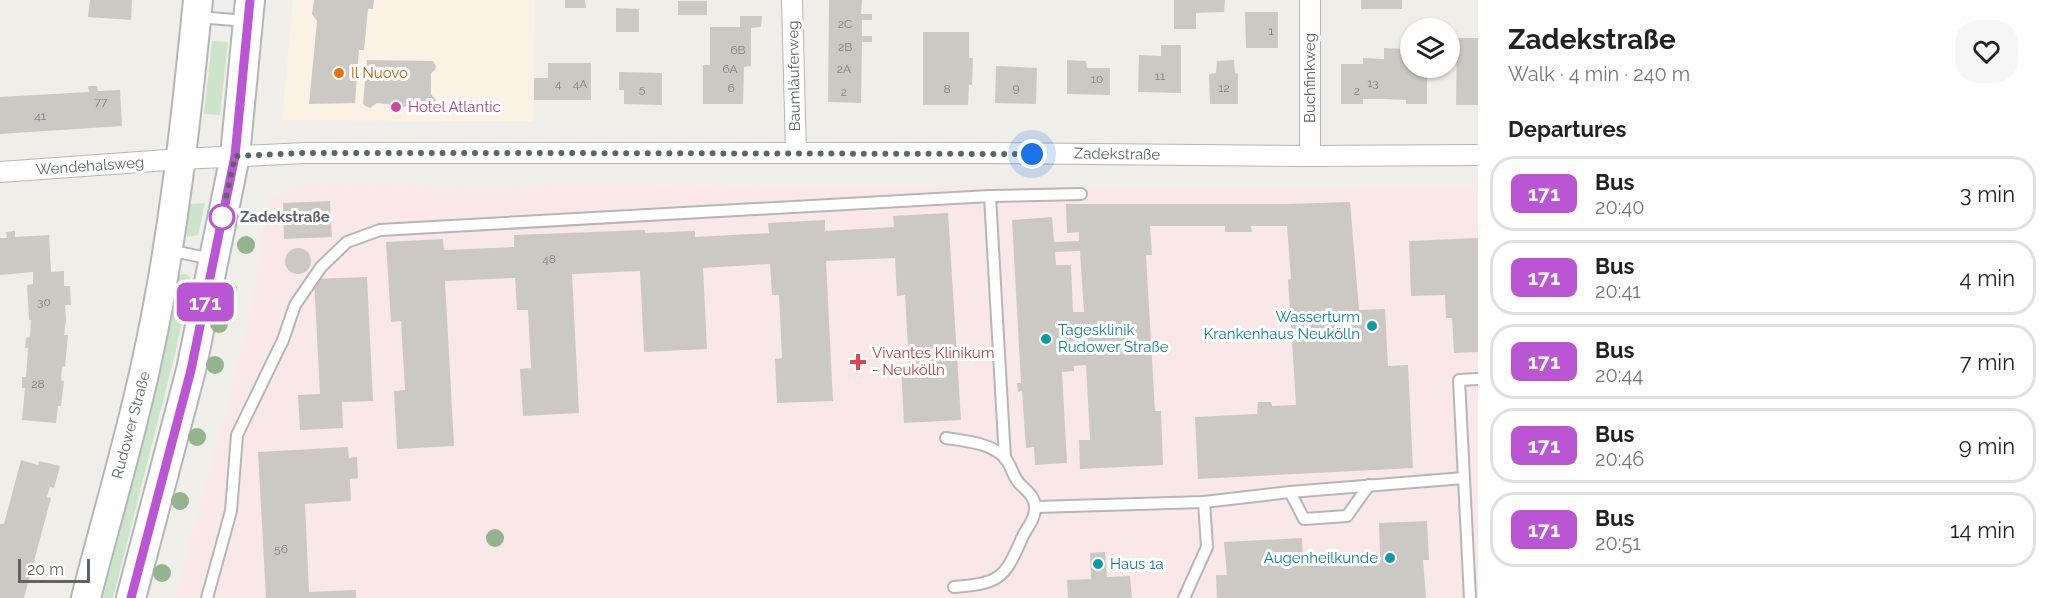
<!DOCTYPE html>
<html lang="en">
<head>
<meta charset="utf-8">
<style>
  body { margin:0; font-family:Raleway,sans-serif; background:#f6f6f6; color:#222; height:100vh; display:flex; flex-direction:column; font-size:22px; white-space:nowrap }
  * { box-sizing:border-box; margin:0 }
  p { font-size:20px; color:#767676 }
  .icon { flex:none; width:33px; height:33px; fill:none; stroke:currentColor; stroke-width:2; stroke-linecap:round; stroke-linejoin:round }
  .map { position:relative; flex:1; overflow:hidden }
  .side { display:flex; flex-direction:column; background:#fff; width:570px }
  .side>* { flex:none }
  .badge { padding:0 12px; border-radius:9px; font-size:21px; line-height:39px }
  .buttons { position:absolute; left:1400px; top:18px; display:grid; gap:12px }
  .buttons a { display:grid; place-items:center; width:60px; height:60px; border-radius:50%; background:#fff; box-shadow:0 2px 4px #0004; font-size:30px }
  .scale { position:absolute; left:18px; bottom:15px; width:72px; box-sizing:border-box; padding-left:6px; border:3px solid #606467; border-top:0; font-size:16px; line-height:21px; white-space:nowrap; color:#606467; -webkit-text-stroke:4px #fff; paint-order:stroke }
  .you { position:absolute; width:30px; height:30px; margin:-15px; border:4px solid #fff; border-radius:50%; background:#1a73e8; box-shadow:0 0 0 9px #1a73e833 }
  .map>.badge { position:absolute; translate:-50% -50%; box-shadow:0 0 0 3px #fff }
  h2 { padding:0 30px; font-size:22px; line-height:54px }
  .round { display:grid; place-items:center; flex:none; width:63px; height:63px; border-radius:24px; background:#f6f6f6 }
  .headline { display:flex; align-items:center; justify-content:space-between; height:102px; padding:0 30px }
  h1 { font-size:28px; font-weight:700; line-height:45px }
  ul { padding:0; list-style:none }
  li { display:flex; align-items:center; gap:18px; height:75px; margin:0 12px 9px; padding:0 18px; border:3px solid #e0e0e0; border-radius:24px }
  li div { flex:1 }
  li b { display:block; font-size:22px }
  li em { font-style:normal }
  li .badge { min-width:66px; font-weight:700; text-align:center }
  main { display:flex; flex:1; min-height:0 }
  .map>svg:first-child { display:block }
  .commercial { fill:#fbf2e3 }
  .medical { fill:#fae8e9 }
  .grass { fill:#cce4c9 }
  .building { fill:#ccc9c5; fill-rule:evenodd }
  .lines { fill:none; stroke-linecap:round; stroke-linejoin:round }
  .lane-casing { stroke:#b4b6b9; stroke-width:14 }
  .street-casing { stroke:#b4b6b9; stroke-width:22 }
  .secondary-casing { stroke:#b3b6b9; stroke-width:32 }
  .lane { stroke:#fff; stroke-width:10 }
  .street { stroke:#fff; stroke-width:20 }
  .secondary { stroke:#fff; stroke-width:28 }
  .tree { fill:#93b48d }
  .line-casing { stroke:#fff; stroke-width:14 }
  .line { stroke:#ba55d3; stroke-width:9 }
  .walk { stroke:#606467; stroke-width:6; stroke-dasharray:0 10.8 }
  .food-dot { fill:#e8710a; stroke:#fff; stroke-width:2 }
  .hotel-dot { fill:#d1479c; stroke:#fff; stroke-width:2 }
  .stop-dot { fill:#fff; stroke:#ba55d3; stroke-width:3 }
  .culture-dot { fill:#0f9aa8; stroke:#fff; stroke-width:2 }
  .health-dot { fill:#e0444e; stroke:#fff; stroke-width:2 }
  .labels { text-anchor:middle; stroke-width:6; stroke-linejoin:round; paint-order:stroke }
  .number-label { font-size:12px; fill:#7b7d7e }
  .food-label { font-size:15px; fill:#c56008; stroke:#fff; text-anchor:start }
  .street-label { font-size:15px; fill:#606467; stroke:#fff }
  .hotel-label { font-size:15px; fill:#b23c85; stroke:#fff; text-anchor:start }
  .stop-label { font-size:15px; font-weight:bold; fill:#606467; stroke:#fff; text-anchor:start }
  .culture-label { font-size:15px; fill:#0d838f; stroke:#fff; text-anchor:end }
  .health-label { font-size:15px; fill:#be3a42; stroke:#fff; text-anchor:start }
</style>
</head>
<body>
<main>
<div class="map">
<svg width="1478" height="598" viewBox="0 0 1478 598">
  <rect width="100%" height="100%" fill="#f0eee9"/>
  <polygon class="commercial" points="293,0 534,0 533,121 282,120"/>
  <polygon class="medical" points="294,184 1283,188 1478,186 1478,598 174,598 224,418 251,305 267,203"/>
  <g class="grass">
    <polygon points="212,41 228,42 220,115 204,114"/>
    <polygon points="205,203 198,235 187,237 185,228 189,204"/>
    <polygon points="186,274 190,277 190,283 176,350 113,598 103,598 149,415 177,275"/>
  </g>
  <g class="building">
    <polygon points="90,0 132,0 131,20 88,17"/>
    <polygon points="314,0 374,0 373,9 368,9 364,50 359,50 355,103 309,104 317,21 312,14"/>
    <polygon points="565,0 585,0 586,8 565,8"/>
    <polygon points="829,0 862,0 861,14 872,14 872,20 862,20 862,36 872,36 872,42 862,42 861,103 828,102"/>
    <polygon points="1174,0 1225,0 1224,12 1196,13 1196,29 1174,29"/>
    <rect x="1361" y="0" width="41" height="9"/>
    <rect x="678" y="1" width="29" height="14"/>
    <polygon points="616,8 639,9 639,32 616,32"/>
    <polygon points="1245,12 1278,12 1278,48 1246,48"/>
    <polygon points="740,16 762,16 761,27 751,28 751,66 744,67 743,104 703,104 703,65 710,65 710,27 740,27"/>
    <polygon points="923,32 969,32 969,58 973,58 972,85 969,85 968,105 923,105"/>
    <polygon points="1457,38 1478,38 1478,105 1456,105"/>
    <polygon points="1161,45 1181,45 1181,93 1138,92 1139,55 1161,56"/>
    <polygon points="1384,48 1406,49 1406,64 1410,64 1410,68 1427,68 1427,104 1406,104 1406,100 1384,99 1363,99 1363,104 1341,104 1341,64 1363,64 1363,58 1384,59"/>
    <polygon points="367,60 433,61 436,66 435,70 431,73 431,94 436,100 433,106 427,108 421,104 410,104 400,109 392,107 388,104 377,103 370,108 364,105 363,103"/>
    <polygon points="1067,60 1086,61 1087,68 1110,68 1110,95 1067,94"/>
    <polygon points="1234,60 1235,73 1238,74 1238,104 1210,104 1209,74 1216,73 1217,61"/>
    <polygon points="548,63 591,63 591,100 534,100 534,78 548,78"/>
    <polygon points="996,66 1037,68 1036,104 995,103"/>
    <polygon points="619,72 662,73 662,105 624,104 624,90 619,90"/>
    <polygon points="88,86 97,86 98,91 120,90 122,126 0,134 0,97 89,92"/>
    <polygon points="330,201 332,237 284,239 283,203"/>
    <path d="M 1350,202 L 1359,310 L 1385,309 L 1388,366 L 1408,365 L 1413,468 L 1198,479 L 1195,417 L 1257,414 L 1258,402 L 1271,402 L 1272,406 L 1296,405 L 1288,280 L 1291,279 L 1287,226 L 1251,226 L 1252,232 L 1225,232 L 1225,226 L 1150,226 L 1152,255 L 1146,255 L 1155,411 L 1161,411 L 1163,465 L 1080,469 L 1079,440 L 1090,440 L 1086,365 L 1074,366 L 1074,371 L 1062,372 L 1067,463 L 1035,465 L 1034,447 L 1026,448 L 1022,391 L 1018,392 L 1017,383 L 1021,383 L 1012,220 L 1052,217 L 1054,242 L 1079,241 L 1079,232 L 1067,233 L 1066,204 L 1286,204 ZM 1080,251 L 1084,312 L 1073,312 L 1071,265 L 1056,265 L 1055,252 Z"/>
    <polygon points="948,213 961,420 904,423 901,366 909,365 905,295 897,296 895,258 826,261 833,401 777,403 775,359 782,358 779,295 772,295 770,264 703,268 707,349 644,352 640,271 572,274 579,413 523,416 520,369 531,368 528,310 517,310 515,278 445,281 454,446 397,449 394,391 405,390 401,321 391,322 386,242 443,239 444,250 514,247 514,235 645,230 645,233 695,231 695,237 769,233 768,223 825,220 825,231 894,227 893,216"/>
    <polygon points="15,231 15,237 49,235 51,272 64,271 64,286 70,286 71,305 65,305 66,320 64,335 68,335 65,367 62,366 61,380 64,381 61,406 58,406 56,423 22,420 25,388 22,388 22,377 26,377 28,348 25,348 26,338 30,337 31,320 29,320 27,285 33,284 33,272 0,275 0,238 7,238 6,232"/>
    <polygon points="1478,238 1478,352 1454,353 1452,318 1446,318 1445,295 1411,296 1409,241"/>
    <circle cx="298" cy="261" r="13"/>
    <polygon points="367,277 373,401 342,402 343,428 300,430 298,395 320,394 314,279"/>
    <polygon points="348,447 349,458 357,457 358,478 350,479 351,501 305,504 309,592 356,590 356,598 266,598 258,452"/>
    <polygon points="21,460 38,465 39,461 60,466 54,488 50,487 47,497 51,498 24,598 0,598 0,524 4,524"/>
    <polygon points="1427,521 1429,560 1423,560 1426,598 1217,598 1216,575 1227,575 1224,542 1302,538 1303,562 1380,557 1379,523"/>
    <polygon points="1105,552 1107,577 1130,576 1132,598 1068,598 1067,580 1091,579 1090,553"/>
  </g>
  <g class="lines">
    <g class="lane-casing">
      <g id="lane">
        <polyline points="197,17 247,21"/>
        <polyline points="990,196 1081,194"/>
        <polyline points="168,250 212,259"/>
        <path d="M 946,438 C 966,441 992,443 1006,459 C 1011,466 1013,476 1019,483 C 1027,491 1036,497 1035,510 C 1034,522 1026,528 1022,538 C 1004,580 999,583 954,587"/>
        <polyline points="1290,492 1304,519 1347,516 1369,485"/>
        <polyline points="1036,507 1204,502 1290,492 1464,478"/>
        <polyline points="207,598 231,511 237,435 283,340 295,305 321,267 347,242 380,230 990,196 1005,459"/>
        <polyline points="1184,598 1207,547 1204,502"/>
        <polyline points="1470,598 1459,380 1478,379"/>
      </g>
    </g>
    <g class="street-casing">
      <g id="street">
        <polyline points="792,0 796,153"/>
        <polyline points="1310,156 1310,0"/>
        <polyline points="0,172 181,159 305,153 987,153 1310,156 1478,155"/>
      </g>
    </g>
    <g class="secondary-casing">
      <g id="secondary">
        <path d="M 86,598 C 106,519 130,440 147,360 C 173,242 186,120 198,0"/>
        <polyline points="131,598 191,370 235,156 250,0"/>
      </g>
    </g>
    <use href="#lane" class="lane"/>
    <use href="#street" class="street"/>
    <use href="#secondary" class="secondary"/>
  </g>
  <g class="tree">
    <circle cx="246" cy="245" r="9"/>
    <circle cx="228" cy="290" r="9"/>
    <circle cx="219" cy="324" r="9"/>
    <circle cx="215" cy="365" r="9"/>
    <circle cx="197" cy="437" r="9"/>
    <circle cx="180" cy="501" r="9"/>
    <circle cx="495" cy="538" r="9"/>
    <circle cx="162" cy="573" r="9"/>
  </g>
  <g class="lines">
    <g class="line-casing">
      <polyline id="line" points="131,598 191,370 235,156 250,0"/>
    </g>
    <use href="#line" class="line"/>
    <polyline class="walk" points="222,217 235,156 305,153 528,153 1032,154"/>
  </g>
  <circle class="food-dot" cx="339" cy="73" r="6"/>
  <circle class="hotel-dot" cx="396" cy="107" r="6"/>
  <circle class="stop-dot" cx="222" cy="217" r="12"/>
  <g class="culture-dot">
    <circle cx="1372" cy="326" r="6"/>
    <circle cx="1046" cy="339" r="6"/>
    <circle cx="1390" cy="558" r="6"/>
    <circle cx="1098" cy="564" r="6"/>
  </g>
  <path class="health-dot" d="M855 353h6v6h6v6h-6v6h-6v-6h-6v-6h6z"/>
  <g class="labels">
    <g class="number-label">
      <text x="845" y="28">2C</text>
      <text x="1271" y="35">1</text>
      <text x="845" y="51">2B</text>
      <text x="738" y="54">6B</text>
      <text x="730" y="73">6A</text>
      <text x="844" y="73">2A</text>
      <text x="1160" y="80">11</text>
      <text x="1097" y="83">10</text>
      <text x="1373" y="87">13</text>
      <text x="558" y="88">4</text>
      <text x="580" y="88">4A</text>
      <text x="731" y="92">6</text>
      <text x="1016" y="92">9</text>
      <text x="1224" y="92">12</text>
      <text x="642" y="93">5</text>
      <text x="947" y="93">8</text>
      <text x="1357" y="95">2</text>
      <text x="844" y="96">2</text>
      <text x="101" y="106">77</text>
      <text x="40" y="120">41</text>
      <text x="549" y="263">48</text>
      <text x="44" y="306">30</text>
      <text x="38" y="388">28</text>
      <text x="281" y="553">56</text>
    </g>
    <g class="food-label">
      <text x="351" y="78">Il Nuovo</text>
    </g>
    <g class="street-label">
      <text transform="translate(794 76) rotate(-91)" y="5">Baumläuferweg</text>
      <text transform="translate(1310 78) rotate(-90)" y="5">Buchfinkweg</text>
      <text transform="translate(1117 154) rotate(1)" y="5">Zadekstraße</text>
      <text transform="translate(90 166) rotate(-4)" y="5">Wendehalsweg</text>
      <text transform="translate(131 425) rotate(-75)" y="5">Rudower Straße</text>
    </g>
    <g class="hotel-label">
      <text x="408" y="112">Hotel Atlantic</text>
    </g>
    <g class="stop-label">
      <text x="240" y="222">Zadekstraße</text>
    </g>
    <g class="culture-label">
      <text x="1360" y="322">Wasserturm<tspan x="1360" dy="17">Krankenhaus Neukölln</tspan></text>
      <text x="1058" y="335" text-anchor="start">Tagesklinik<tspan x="1058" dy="17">Rudower Straße</tspan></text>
      <text x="1378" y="563">Augenheilkunde</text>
      <text x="1110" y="569" text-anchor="start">Haus 1a</text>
    </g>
    <g class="health-label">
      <text x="872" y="358">Vivantes Klinikum<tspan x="872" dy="17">- Neukölln</tspan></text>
    </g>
  </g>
</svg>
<div class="buttons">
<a><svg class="icon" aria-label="layers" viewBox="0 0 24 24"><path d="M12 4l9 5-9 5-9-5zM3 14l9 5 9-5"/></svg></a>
</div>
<div class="scale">20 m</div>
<div class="you" style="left:1032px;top:154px"></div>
<b class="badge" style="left:205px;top:302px;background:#ba55d3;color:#fff">171</b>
</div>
<section class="side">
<div class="headline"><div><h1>Zadekstraße</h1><p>Walk · 4 min · 240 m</p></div><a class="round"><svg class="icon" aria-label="heart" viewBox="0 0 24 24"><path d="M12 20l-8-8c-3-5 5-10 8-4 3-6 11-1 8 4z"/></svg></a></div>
<h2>Departures</h2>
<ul>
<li><span class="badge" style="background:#ba55d3;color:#fff">171</span><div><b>Bus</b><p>20:40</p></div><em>3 min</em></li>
<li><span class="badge" style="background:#ba55d3;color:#fff">171</span><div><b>Bus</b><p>20:41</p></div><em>4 min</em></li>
<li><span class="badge" style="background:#ba55d3;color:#fff">171</span><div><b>Bus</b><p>20:44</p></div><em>7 min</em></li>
<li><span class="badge" style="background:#ba55d3;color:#fff">171</span><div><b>Bus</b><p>20:46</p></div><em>9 min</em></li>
<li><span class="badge" style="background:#ba55d3;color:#fff">171</span><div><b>Bus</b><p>20:51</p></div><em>14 min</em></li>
</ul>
</section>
</main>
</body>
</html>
